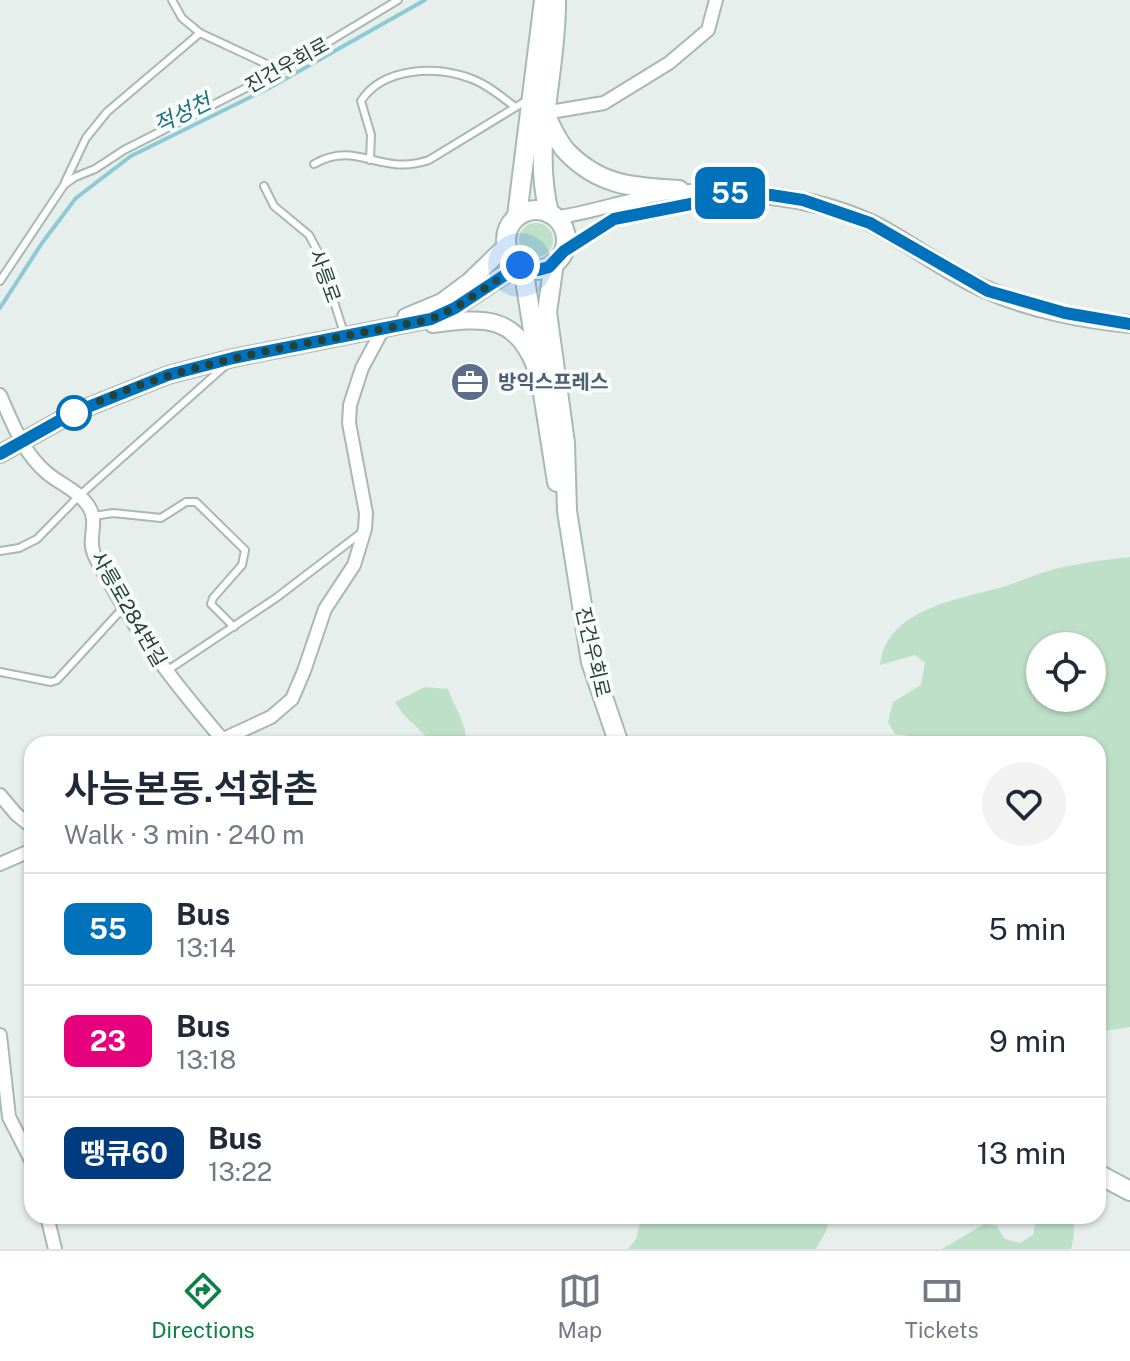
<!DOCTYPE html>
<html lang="en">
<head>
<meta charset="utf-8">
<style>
  body { margin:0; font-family:"Public Sans","Noto Sans KR",sans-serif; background:#f2f2f3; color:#1f2937; height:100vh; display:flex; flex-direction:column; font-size:30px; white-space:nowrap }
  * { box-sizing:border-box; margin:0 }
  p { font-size:26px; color:#747a83 }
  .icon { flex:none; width:44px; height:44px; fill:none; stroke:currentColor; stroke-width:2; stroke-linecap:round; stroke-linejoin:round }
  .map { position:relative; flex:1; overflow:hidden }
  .sheet { position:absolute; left:24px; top:736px; width:1082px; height:488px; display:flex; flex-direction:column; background:#fff; border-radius:24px; box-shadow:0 2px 6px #0004 }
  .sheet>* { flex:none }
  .badge { padding:0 16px; border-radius:12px; font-size:28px; line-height:52px }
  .buttons { position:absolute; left:1026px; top:632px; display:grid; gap:16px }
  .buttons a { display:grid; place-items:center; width:80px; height:80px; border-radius:50%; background:#fff; box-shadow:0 2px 6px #0004; font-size:40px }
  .you { position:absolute; width:40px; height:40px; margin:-20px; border:6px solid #fff; border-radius:50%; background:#1a73e8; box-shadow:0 0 0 12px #1a73e833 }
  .map>.badge { position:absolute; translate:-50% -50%; box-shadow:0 0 0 4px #fff }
  .round { display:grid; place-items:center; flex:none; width:84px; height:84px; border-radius:42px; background:#f2f2f3 }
  .head { display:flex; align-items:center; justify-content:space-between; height:136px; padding:0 40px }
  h1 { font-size:38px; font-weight:600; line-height:60px }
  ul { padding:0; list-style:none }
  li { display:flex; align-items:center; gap:24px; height:112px; padding:0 40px; border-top:2px solid #e0e1e3 }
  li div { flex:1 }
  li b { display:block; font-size:30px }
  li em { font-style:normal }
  li .badge { min-width:88px; font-weight:700; text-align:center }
  .menu { display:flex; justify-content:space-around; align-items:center; height:112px; border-top:2px solid #e0e1e3; background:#fff; font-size:22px; color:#747a83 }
  .menu a { display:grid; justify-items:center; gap:4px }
  .menu .current { color:#0b8043 }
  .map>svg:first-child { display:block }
  .green { fill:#bfe0c8; fill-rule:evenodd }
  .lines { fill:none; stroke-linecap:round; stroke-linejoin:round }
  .stream { stroke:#8ec9d4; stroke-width:4 }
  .service-casing { stroke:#a8b8b2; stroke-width:10 }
  .minor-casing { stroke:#a8b8b2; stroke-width:16 }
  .tertiary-casing { stroke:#a8b8b2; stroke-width:20 }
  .secondary-casing { stroke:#a4bbb3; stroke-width:22 }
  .service { stroke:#fff; stroke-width:6 }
  .minor { stroke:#fff; stroke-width:12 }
  .tertiary { stroke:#fff; stroke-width:16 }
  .secondary { stroke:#fff; stroke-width:18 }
  .line-casing { stroke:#fff; stroke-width:18 }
  .line { stroke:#0072bc; stroke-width:12 }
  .walk { stroke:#24423a; stroke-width:8; stroke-dasharray:0 14.4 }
  .stop-dot { fill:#fff; stroke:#0072bc; stroke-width:4 }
  .labels { text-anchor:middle; stroke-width:8; stroke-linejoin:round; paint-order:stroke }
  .street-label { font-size:20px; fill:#24423a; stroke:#f7fbf9 }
  .service-label { font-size:20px; font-weight:bold; fill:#4e5e75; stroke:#f7fbf9; text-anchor:start }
  .water-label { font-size:22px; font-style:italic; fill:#1c6f80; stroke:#f7fbf9 }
</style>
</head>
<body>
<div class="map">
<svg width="1130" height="1249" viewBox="0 0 1130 1249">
  <rect width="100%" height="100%" fill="#e6efeb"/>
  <g class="green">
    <circle cx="536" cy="240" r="17"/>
    <path d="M 1130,557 L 1130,1027 L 1098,1032 L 1098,744 L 918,744 L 910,736 L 895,734 L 888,722 L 893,702 L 921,685 L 925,663 L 915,655 L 880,665 C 886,609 959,599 1003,587 C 1024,580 1046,570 1068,566 C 1088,562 1110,559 1130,557 ZM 1040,646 L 1092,646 L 1092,698 L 1040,698 Z"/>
    <path d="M 425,687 L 448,689 C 455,710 467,722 466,744 L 434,744 L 403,714 L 395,702 Z"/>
    <polygon points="348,1216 465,1216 392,1224"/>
    <polygon points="642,1216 830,1216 826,1231 816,1249 628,1249 636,1239"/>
    <polygon points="1030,1216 1073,1216 1074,1236 1071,1249 942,1249 984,1224 996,1225 1005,1239 1020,1243 1033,1235 1036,1221"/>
  </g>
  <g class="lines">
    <polyline class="stream" points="0,308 42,243 76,198 131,156 271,87 425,0"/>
    <g class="service-casing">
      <g id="service">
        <polyline points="172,0 182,18 200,33 273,67 285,67"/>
        <path d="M 370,160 L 371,135 L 361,101 C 383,67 437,65 472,79 C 488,85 502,97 515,107"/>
        <path d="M 314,164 C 358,139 379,177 429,160 L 529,99"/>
        <polyline points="65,182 86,138 107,112 200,33"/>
        <polyline points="264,186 274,206 309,235 318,252 344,333"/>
        <polyline points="0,281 64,185 75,177 95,169 124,150 287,67 398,0"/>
        <polyline points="94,516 113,513 161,518 186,502 196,502 245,550 242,565 213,598 211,604 234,627"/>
        <polyline points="0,551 19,548 37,539 79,496 226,365"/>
        <polyline points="168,670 276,598 361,533"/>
        <polyline points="0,672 51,682 57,680 123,608"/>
      </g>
    </g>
    <g class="minor-casing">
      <g id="minor">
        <polyline points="544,113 604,103 669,63 708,30 716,0"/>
        <path d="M 555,218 C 612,209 666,184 725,192"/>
        <polyline points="564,251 614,219 701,202 728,193"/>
        <path d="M 0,395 C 12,422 23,453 47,473 C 60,484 79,491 89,507 C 99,523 87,539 94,554 C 99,567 108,579 115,592 C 145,646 182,692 222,739"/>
        <polyline points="213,744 271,717 292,699 304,671 325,609 354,565 365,529 366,513 349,423 350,405 362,368 383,329"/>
        <polyline points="0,795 16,814 32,827"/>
        <polyline points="0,864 32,850"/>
        <polyline points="0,1035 9,1117 32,1162"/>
        <polyline points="47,1216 55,1249"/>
      </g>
    </g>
    <g class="tertiary-casing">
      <g id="tertiary">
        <path d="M 728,193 C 778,194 825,202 871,223 C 911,243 946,272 987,290 C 1030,309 1084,320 1130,324"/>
        <polyline points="406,317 442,302 470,281 506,246"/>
        <path d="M 433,324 C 480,318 515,313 535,366"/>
        <polyline points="0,454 73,413 168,375 233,358 431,319 455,308 520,265"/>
      </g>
    </g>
    <g class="secondary-casing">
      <g id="secondary">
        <path d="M 544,113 C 551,125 557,142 567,152 C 601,187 635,187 679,190"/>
        <circle cx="536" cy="240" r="30"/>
        <path d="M 549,213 C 531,141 557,72 556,0"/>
        <polyline points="517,216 544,0"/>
        <polyline points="554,263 547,312 565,443 567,511 591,662 619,744"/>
        <polyline points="523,267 557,482"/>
        <polyline points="1098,1174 1130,1191"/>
      </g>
    </g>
    <use href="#service" class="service"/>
    <use href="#minor" class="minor"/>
    <use href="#tertiary" class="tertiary"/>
    <use href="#secondary" class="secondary"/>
  </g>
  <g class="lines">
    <g class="line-casing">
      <polyline id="line" points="0,454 73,413 168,375 233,358 431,319 455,308 520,265 527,269 538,270 549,267 564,251 614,219 701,202 728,193 771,195 803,200 870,223 988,291 1065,313 1130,324"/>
    </g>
    <use href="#line" class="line"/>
    <path class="walk" d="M 74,413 C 183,358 311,345 431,319 L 455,308 L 520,265"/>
  </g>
  <defs>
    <g id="office-disc" transform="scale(2)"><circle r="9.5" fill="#5c6f8a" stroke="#f7fbf9"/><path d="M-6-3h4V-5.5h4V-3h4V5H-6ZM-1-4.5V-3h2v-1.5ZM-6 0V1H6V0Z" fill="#fff"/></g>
  </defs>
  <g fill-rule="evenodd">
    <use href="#office-disc" x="470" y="382"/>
  </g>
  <circle class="stop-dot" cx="74" cy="413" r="16"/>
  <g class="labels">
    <g class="street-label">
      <text transform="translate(287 65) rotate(-29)" y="7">진건우회로</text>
      <text transform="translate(325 276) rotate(70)" y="7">사릉로</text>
      <text transform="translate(129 609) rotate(60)" y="7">사릉로284번길</text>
      <text transform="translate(593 652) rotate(77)" y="7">진건우회로</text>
    </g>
    <g class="service-label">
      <text x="498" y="389">방익스프레스</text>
    </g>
    <g class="water-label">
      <text transform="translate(182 113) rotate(-26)" y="8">적성천</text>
    </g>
  </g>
</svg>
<div class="buttons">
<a><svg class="icon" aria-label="locate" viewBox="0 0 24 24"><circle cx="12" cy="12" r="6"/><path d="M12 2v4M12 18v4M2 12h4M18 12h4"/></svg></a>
</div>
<div class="you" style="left:520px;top:265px"></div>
<b class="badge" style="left:730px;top:193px;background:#0072bc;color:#fff">55</b>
<section class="sheet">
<div class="head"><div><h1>사능본동.석화촌</h1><p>Walk · 3 min · 240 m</p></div><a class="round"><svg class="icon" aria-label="heart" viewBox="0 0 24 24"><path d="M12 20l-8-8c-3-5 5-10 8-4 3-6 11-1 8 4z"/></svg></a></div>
<ul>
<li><span class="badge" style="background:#0072bc;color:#fff">55</span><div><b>Bus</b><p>13:14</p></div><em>5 min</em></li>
<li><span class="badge" style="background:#e6007e;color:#fff">23</span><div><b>Bus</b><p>13:18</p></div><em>9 min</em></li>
<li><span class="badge" style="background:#003b80;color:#fff">땡큐60</span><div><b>Bus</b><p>13:22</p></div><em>13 min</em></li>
</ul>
</section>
</div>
<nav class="menu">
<a class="current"><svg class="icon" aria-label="directions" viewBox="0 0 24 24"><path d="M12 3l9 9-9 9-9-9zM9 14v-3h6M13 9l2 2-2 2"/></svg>Directions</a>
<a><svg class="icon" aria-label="map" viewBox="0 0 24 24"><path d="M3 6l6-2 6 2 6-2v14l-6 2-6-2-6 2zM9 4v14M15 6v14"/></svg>Map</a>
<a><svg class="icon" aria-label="tickets" viewBox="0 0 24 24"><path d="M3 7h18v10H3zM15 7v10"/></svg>Tickets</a>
</nav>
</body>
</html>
